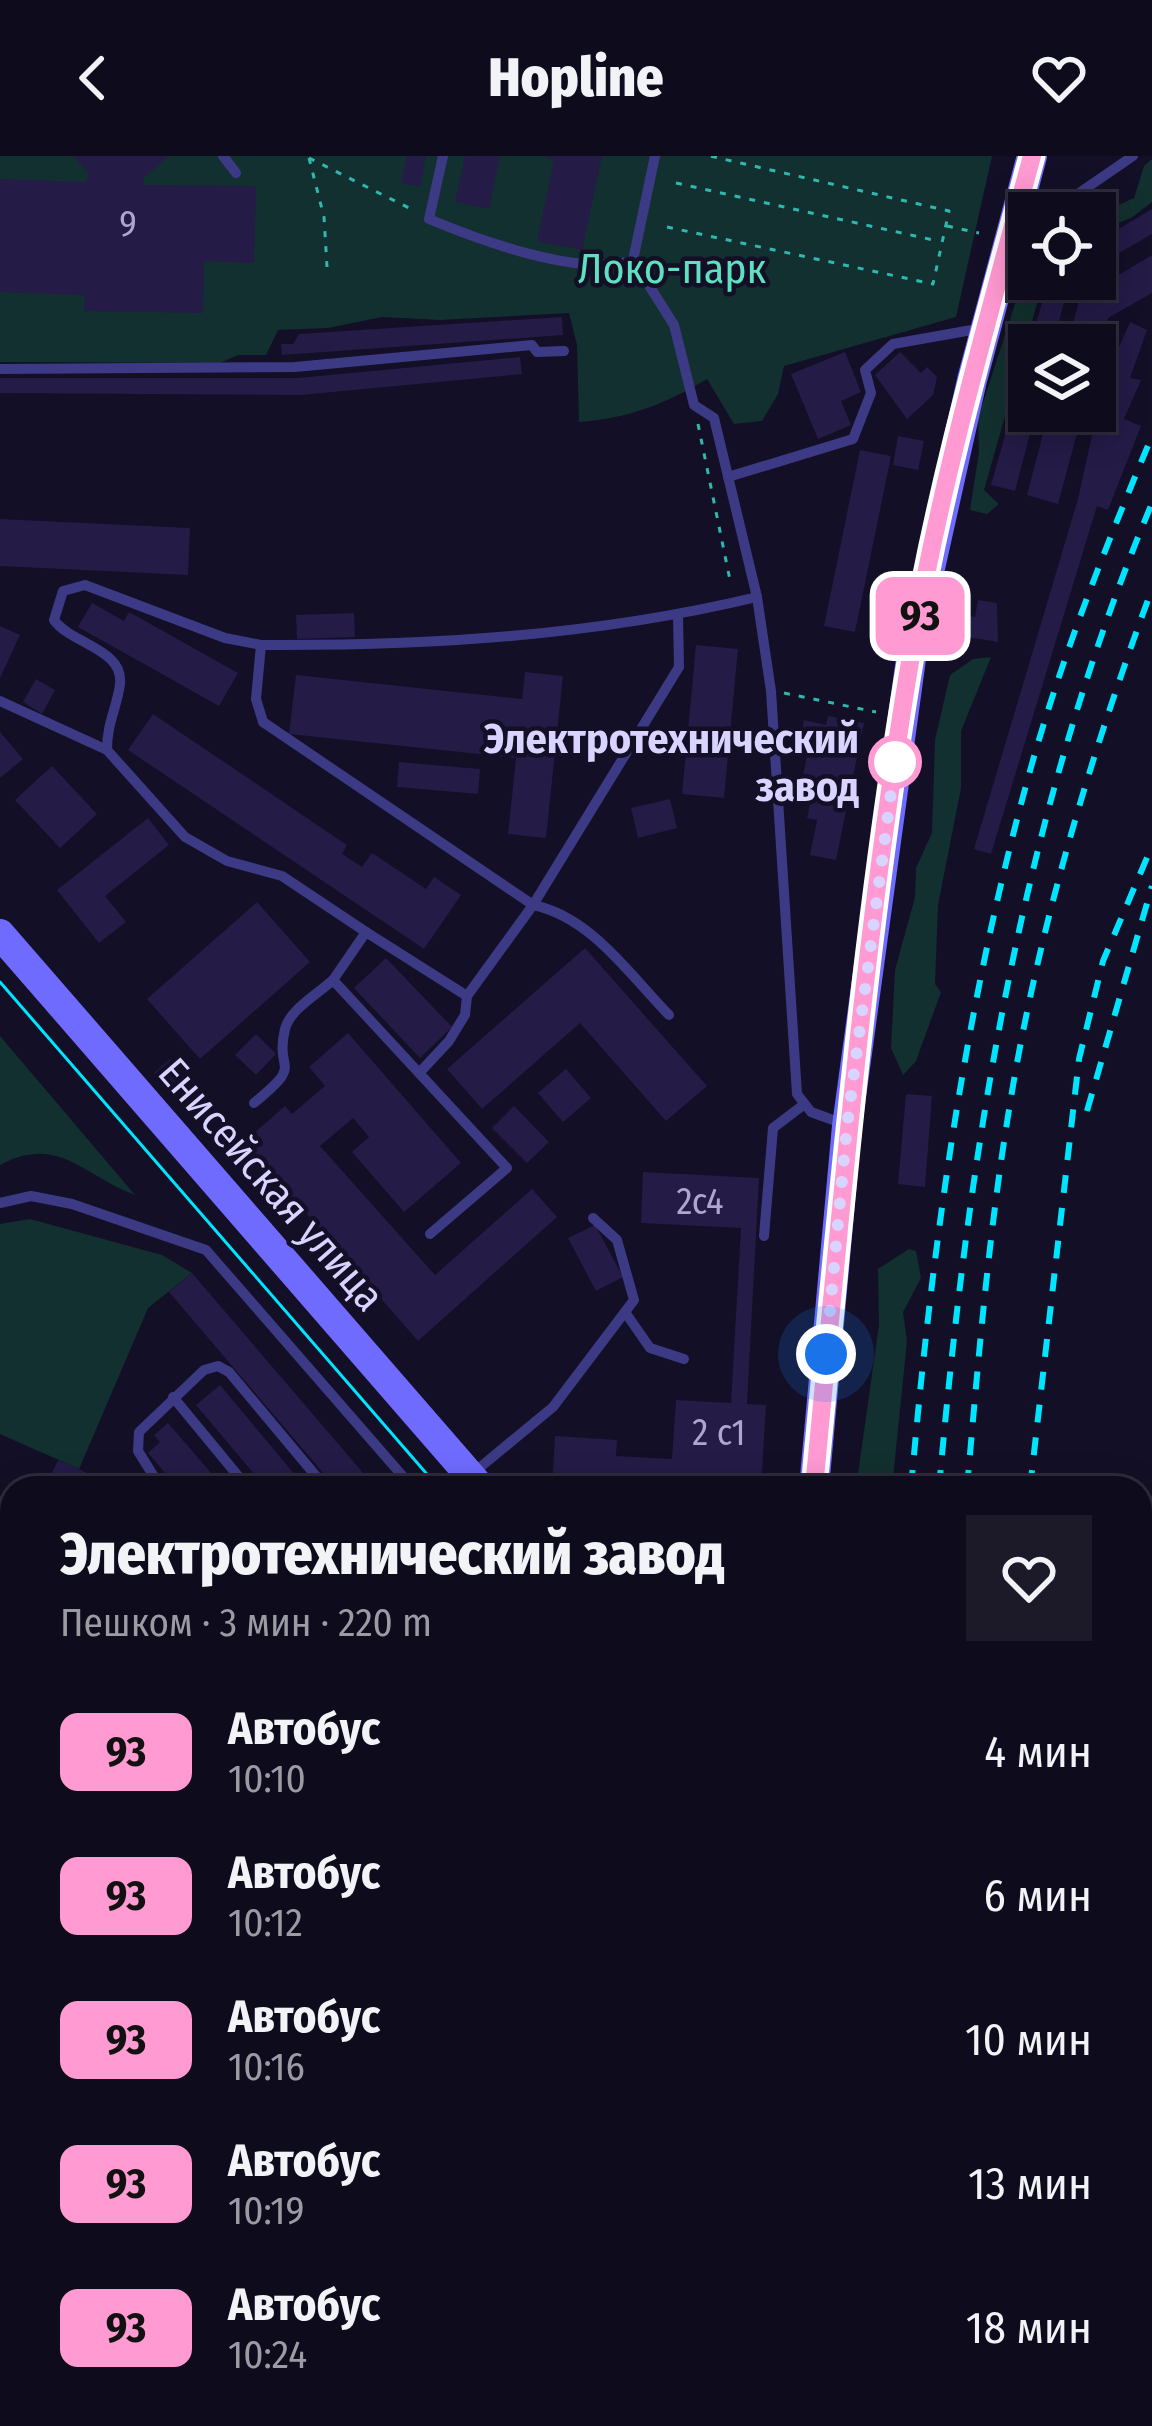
<!DOCTYPE html>
<html lang="ru">
<head>
<meta charset="utf-8">
<style>
  body { margin:0; font-family:"Fira Sans Condensed",sans-serif; background:#1c1929; color:#f1f3f6; height:100vh; display:flex; flex-direction:column; font-size:45px; white-space:nowrap }
  * { box-sizing:border-box; margin:0 }
  p { font-size:39px; color:#9b9ba3 }
  .icon { flex:none; width:66px; height:66px; fill:none; stroke:currentColor; stroke-width:2; stroke-linecap:round; stroke-linejoin:round }
  .map { position:relative; flex:1; overflow:hidden }
  .drawer { position:absolute; left:0px; top:1320px; width:1152px; height:951px; display:flex; flex-direction:column; background:#0e0b1c; border-radius:36px 36px 0 0; box-shadow:0 6px 30px #0003,0 0 0 3px #2e2b3b }
  .drawer>* { flex:none }
  .badge { padding:0 24px; border-radius:18px; font-size:42px; line-height:78px }
  .buttons { position:absolute; left:1008px; top:36px; display:grid; gap:24px }
  .buttons a { display:grid; place-items:center; width:108px; height:108px; border-radius:0px; background:#0e0b1c; box-shadow:0 6px 30px #0003,0 0 0 3px #2e2b3b; font-size:60px }
  .you { position:absolute; width:60px; height:60px; margin:-30px; border:9px solid #fff; border-radius:50%; background:#1a73e8; box-shadow:0 0 0 18px #1a73e833 }
  .map>.badge { position:absolute; translate:-50% -50%; box-shadow:0 0 0 6px #fff }
  .round { display:grid; place-items:center; flex:none; width:126px; height:126px; border-radius:0px; background:#1c1929 }
  .headline { display:flex; align-items:center; justify-content:space-between; height:204px; padding:0 60px }
  h1 { font-size:57px; font-weight:800; line-height:90px }
  ul { padding:0; list-style:none }
  li { display:flex; align-items:center; gap:36px; height:144px; padding:0 60px }
  li div { flex:1 }
  li b { display:block; font-size:45px }
  li em { font-style:normal }
  li .badge { min-width:132px; font-weight:700; text-align:center }
  header { display:flex; justify-content:space-between; align-items:center; height:156px; padding:0 60px; background:#0e0b1c; font-size:54px; font-weight:800 }
  .map>svg:first-child { display:block }
  .green { fill:#12302f }
  .building { fill:#241b47 }
  .lines { fill:none; stroke-linecap:round; stroke-linejoin:round }
  .path { stroke:#2fb8b0; stroke-width:3; stroke-dasharray:6 9; stroke-linecap:butt }
  .lane { stroke:#3d3a85; stroke-width:10 }
  .secondary { stroke:#6f6bff; stroke-width:30 }
  .tram { stroke:#00e5ff; stroke-width:3 }
  .rail { stroke:#00e5ff; stroke-width:6; stroke-dasharray:18 15; stroke-linecap:butt }
  .line-casing { stroke:#fff; stroke-width:27 }
  .line { stroke:#ff9ad2; stroke-width:18 }
  .walk { stroke:#d9d4ff; stroke-width:12; stroke-dasharray:0 21.6 }
  .stop-dot { fill:#fff; stroke:#ff9ad2; stroke-width:6 }
  .labels { text-anchor:middle; stroke-width:9; stroke-linejoin:round; paint-order:stroke }
  .number-label { font-size:36px; fill:#aca6d1 }
  .park-label { font-size:42px; fill:#5fe0c0; stroke:#130f26 }
  .stop-label { font-size:42px; font-weight:bold; fill:#d9d4ff; stroke:#130f26; text-anchor:end }
  .street-label { font-size:42px; fill:#d9d4ff; stroke:#130f26 }
</style>
</head>
<body>
<header><svg class="icon" aria-label="back" viewBox="0 0 24 24"><path d="M15 5l-7 7 7 7"/></svg>Hopline<svg class="icon" aria-label="heart" viewBox="0 0 24 24"><path d="M12 20l-8-8c-3-5 5-10 8-4 3-6 11-1 8 4z"/></svg></header>
<div class="map">
<svg width="1152" height="2270" viewBox="0 0 1152 2270">
  <rect width="100%" height="100%" fill="#130f26"/>
  <g class="green">
    <path d="M 0,0 L 992,0 L 956,161 L 784,210 L 778,238 L 762,265 L 734,268 L 707,223 C 666,248 626,263 579,266 L 577,189 L 569,157 L 440,164 L 382,161 L 328,172 L 278,174 L 266,199 L 238,199 L 220,207 L 0,206 Z"/>
    <polygon points="1152,3 1152,46 1131,62 1095,76 1095,60 1134,42 1144,10"/>
    <polygon points="1029,105 1029,123 1044,123 984,334 999,348 987,358 970,354 979,296 978,262"/>
    <polygon points="991,501 961,575 961,632 938,749 935,828 941,836 916,905 903,919 891,892 895,814 915,741 916,712 932,677 935,584 950,519 973,503"/>
    <path d="M 0,880 L 135,1039 C 82,1019 58,978 0,1009 Z"/>
    <polygon points="30,1063 162,1099 192,1117 148,1152 79,1313 0,1278 0,1068"/>
    <polygon points="909,1093 916,1095 921,1122 903,1156 907,1185 892,1332 856,1332 879,1169 878,1113"/>
  </g>
  <g class="building">
    <polygon points="73,0 169,0 144,22 144,29 256,30 254,107 204,105 203,157 84,155 85,139 0,136 0,23 85,26 90,19"/>
    <polygon points="407,0 426,0 420,31 401,27"/>
    <polygon points="465,0 500,0 489,53 455,46"/>
    <polygon points="602,0 582,94 537,85 554,4 545,0"/>
    <polygon points="1152,53 1152,78 1095,111 1095,87"/>
    <polygon points="1152,99 1152,137 1108,162 1096,205 1095,189 1067,189 1080,142"/>
    <polygon points="1049,123 1070,123 1053,189 1030,189"/>
    <polygon points="562,161 563,179 282,199 281,188 293,188 299,178"/>
    <polygon points="1130,166 1147,174 1130,222 1141,224 1124,263 1141,270 1108,354 1097,350 991,698 974,693 1078,343 1104,225"/>
    <polygon points="845,196 861,236 841,245 851,269 818,283 791,218"/>
    <polygon points="900,196 921,217 927,211 937,221 933,239 907,263 875,219"/>
    <polygon points="1028,198 1029,255 1036,255 1015,335 991,329"/>
    <polygon points="520,201 522,218 301,239 0,237 0,222 298,222"/>
    <polygon points="1049,255 1083,255 1058,348 1027,339"/>
    <polygon points="898,280 924,285 918,314 893,309"/>
    <polygon points="860,294 891,300 855,476 824,470"/>
    <polygon points="0,363 190,372 188,419 0,410"/>
    <polygon points="978,444 997,447 998,486 943,477 946,456 975,461"/>
    <polygon points="92,447 124,465 129,456 238,517 219,550 78,471"/>
    <polygon points="354,457 355,481 297,483 296,459"/>
    <polygon points="0,470 20,479 0,522"/>
    <polygon points="696,489 738,493 724,642 682,638"/>
    <polygon points="525,516 563,520 546,682 508,678 516,602 289,578 296,519 522,543"/>
    <polygon points="36,523 55,534 42,558 23,546"/>
    <polygon points="153,558 347,689 342,698 362,711 372,697 426,733 434,721 461,739 424,793 128,594"/>
    <polygon points="828,560 864,567 836,704 810,699 817,664 807,662 813,633 801,630 807,600 797,598 804,564 826,569"/>
    <polygon points="0,576 23,603 0,622"/>
    <polygon points="399,606 480,613 478,638 397,631"/>
    <polygon points="52,610 97,658 60,692 15,644"/>
    <polygon points="670,643 677,672 638,682 631,652"/>
    <polygon points="148,662 169,689 105,740 126,766 99,787 57,734"/>
    <polygon points="257,746 310,806 200,903 147,843"/>
    <polygon points="585,792 707,930 666,965 580,867 482,953 447,913"/>
    <polygon points="386,802 452,871 420,902 354,832"/>
    <polygon points="348,877 461,1007 404,1056 352,996 369,981 353,962 320,990 435,1119 532,1033 557,1061 418,1185 244,986 285,950 292,958 325,930 309,911"/>
    <polygon points="256,878 276,898 256,919 235,899"/>
    <polygon points="170,903 188,923 172,938 154,917"/>
    <polygon points="566,913 591,942 563,966 538,937"/>
    <polygon points="906,938 932,940 925,1031 898,1028"/>
    <polygon points="514,950 549,986 527,1007 492,972"/>
    <polygon points="643,1016 759,1022 747,1248 766,1249 761,1332 552,1332 555,1280 617,1284 616,1300 672,1303 676,1244 731,1247 741,1072 641,1067"/>
    <polygon points="595,1069 623,1121 596,1135 568,1082"/>
    <polygon points="192,1117 376,1332 336,1332 169,1136"/>
    <polygon points="220,1229 306,1332 266,1332 196,1249"/>
    <polygon points="168,1267 224,1332 178,1332 148,1297 160,1286 154,1279"/>
    <polygon points="58,1304 79,1313 118,1332 45,1332"/>
    <polygon points="0,1374 12,1380 12,1525 0,1548"/>
    <polygon points="1141,1520 1152,1520 1152,1546 1140,1546"/>
    <polygon points="1140,1599 1150,1600 1143,1651 1140,1651"/>
    <polygon points="4,1988 12,1991 12,2077 0,2107"/>
  </g>
  <g class="lines">
    <g class="path">
      <polyline points="309,2 415,55"/>
      <polyline points="309,2 324,61 327,111"/>
      <polyline points="676,27 938,85"/>
      <polyline points="947,70 979,77"/>
      <polyline points="667,71 933,128 949,55 710,0"/>
      <polyline points="698,268 731,429"/>
      <polyline points="784,537 876,556"/>
    </g>
    <g class="lane">
      <polyline points="223,0 236,17"/>
      <path d="M 443,0 L 429,63 C 479,84 581,122 633,104"/>
      <polyline points="1050,57 1133,0"/>
      <polyline points="633,104 674,169 694,249 714,262 757,441 771,535 797,938 811,956 844,968"/>
      <polyline points="633,104 655,0"/>
      <polyline points="0,213 295,211 532,189 537,196 564,195"/>
      <polyline points="728,321 853,283 871,237 865,214 893,188 983,172"/>
      <path d="M 261,489 C 429,490 594,480 757,441"/>
      <polyline points="0,545 107,594 185,681 227,705 282,720 366,776"/>
      <path d="M 107,594 C 107,566 117,552 120,528 C 124,493 71,488 54,464 L 63,435 L 85,429 L 225,482 L 261,489 L 256,543 L 263,566 L 533,749 L 679,511 L 678,460"/>
      <polyline points="333,824 366,776 467,840"/>
      <path d="M 421,915 L 449,885 L 465,859 L 467,840 L 533,749 C 591,761 629,818 669,859"/>
      <path d="M 254,947 C 306,904 274,919 285,873 C 290,853 319,837 333,824 L 507,1012 L 430,1078"/>
      <polyline points="0,1047 31,1040 72,1048 206,1094 413,1332"/>
      <polyline points="764,1080 773,972 802,950"/>
      <polyline points="625,1156 650,1192 684,1203"/>
      <polyline points="173,1241 248,1332"/>
      <polyline points="472,1318 553,1251 634,1144 617,1084 593,1062"/>
      <polyline points="161,1332 138,1295 139,1276 204,1214 218,1210 229,1216 326,1332"/>
      <polyline points="0,1353 12,1358"/>
      <polyline points="1149,1503 1152,1475"/>
      <polyline points="0,1583 12,1559"/>
      <polyline points="1140,1826 1152,1725"/>
      <polyline points="0,1868 12,1844"/>
      <polyline points="1140,1909 1152,1924"/>
      <polyline points="0,1936 9,1913"/>
      <polyline points="1140,1995 1145,1994"/>
      <polyline points="257,2259 256,2268 437,2270"/>
      <polyline points="162,2270 163,2265 256,2270"/>
      <polyline points="500,2270 500,2259"/>
      <polyline points="579,2270 580,2259"/>
      <polyline points="684,2270 685,2259"/>
    </g>
    <g class="secondary">
      <polyline points="0,778 481,1332"/>
      <polyline points="814,1332 847,970 913,488 972,224 1032,0"/>
      <polyline points="1140,2241 1152,2224"/>
      <polyline points="727,2270 728,2259"/>
      <polyline points="753,2270 754,2259"/>
      <polyline points="1141,2270 1152,2261"/>
    </g>
    <g class="tram">
      <polyline points="0,826 439,1332"/>
      <polyline points="705,2270 706,2259"/>
    </g>
    <g class="rail">
      <polyline points="1087,955 1152,730"/>
      <path d="M 911,1332 C 932,1092 964,855 1028,622 C 1060,505 1105,392 1152,280"/>
      <path d="M 939,1332 C 969,994 1020,662 1152,347"/>
      <path d="M 967,1332 C 978,1208 988,1084 1008,960 C 1036,781 1089,603 1152,433"/>
      <polyline points="1030,1332 1079,903 1103,805 1152,690"/>
      <polyline points="825,2270 826,2259"/>
      <polyline points="861,2270 862,2259"/>
      <polyline points="892,2270 893,2259"/>
      <polyline points="963,2270 964,2259"/>
    </g>
  </g>
  <g class="lines">
    <g class="line-casing">
      <path id="line" d="M 814,1332 C 841,1052 865,771 912,494 C 940,327 988,163 1032,0"/>
    </g>
    <use href="#line" class="line"/>
    <polyline class="walk" points="826,1198 847,970 895,606"/>
  </g>
  <circle class="stop-dot" cx="895" cy="606" r="24"/>
  <g class="labels">
    <g class="number-label">
      <text x="128" y="81">9</text>
      <text x="700" y="1058">2с4</text>
      <text x="719" y="1289">2 с1</text>
    </g>
    <g class="park-label">
      <text x="672" y="127">Локо-парк</text>
    </g>
    <g class="stop-label">
      <text x="859" y="597">Электротехнический<tspan x="859" dy="48">завод</tspan></text>
    </g>
    <g class="street-label">
      <text transform="translate(272 1028) rotate(49)" y="15">Енисейская улица</text>
    </g>
  </g>
</svg>
<div class="buttons">
<a><svg class="icon" aria-label="locate" viewBox="0 0 24 24"><circle cx="12" cy="12" r="6"/><path d="M12 2v4M12 18v4M2 12h4M18 12h4"/></svg></a>
<a><svg class="icon" aria-label="layers" viewBox="0 0 24 24"><path d="M12 4l9 5-9 5-9-5zM3 14l9 5 9-5"/></svg></a>
</div>
<div class="you" style="left:826px;top:1198px"></div>
<b class="badge" style="left:920px;top:460px;background:#ff9ad2;color:#111">93</b>
<section class="drawer">
<div class="headline"><div><h1>Электротехнический завод</h1><p>Пешком · 3 мин · 220 m</p></div><a class="round"><svg class="icon" aria-label="heart" viewBox="0 0 24 24"><path d="M12 20l-8-8c-3-5 5-10 8-4 3-6 11-1 8 4z"/></svg></a></div>
<ul>
<li><span class="badge" style="background:#ff9ad2;color:#111">93</span><div><b>Автобус</b><p>10:10</p></div><em>4 мин</em></li>
<li><span class="badge" style="background:#ff9ad2;color:#111">93</span><div><b>Автобус</b><p>10:12</p></div><em>6 мин</em></li>
<li><span class="badge" style="background:#ff9ad2;color:#111">93</span><div><b>Автобус</b><p>10:16</p></div><em>10 мин</em></li>
<li><span class="badge" style="background:#ff9ad2;color:#111">93</span><div><b>Автобус</b><p>10:19</p></div><em>13 мин</em></li>
<li><span class="badge" style="background:#ff9ad2;color:#111">93</span><div><b>Автобус</b><p>10:24</p></div><em>18 мин</em></li>
</ul>
</section>
</div>
</body>
</html>
